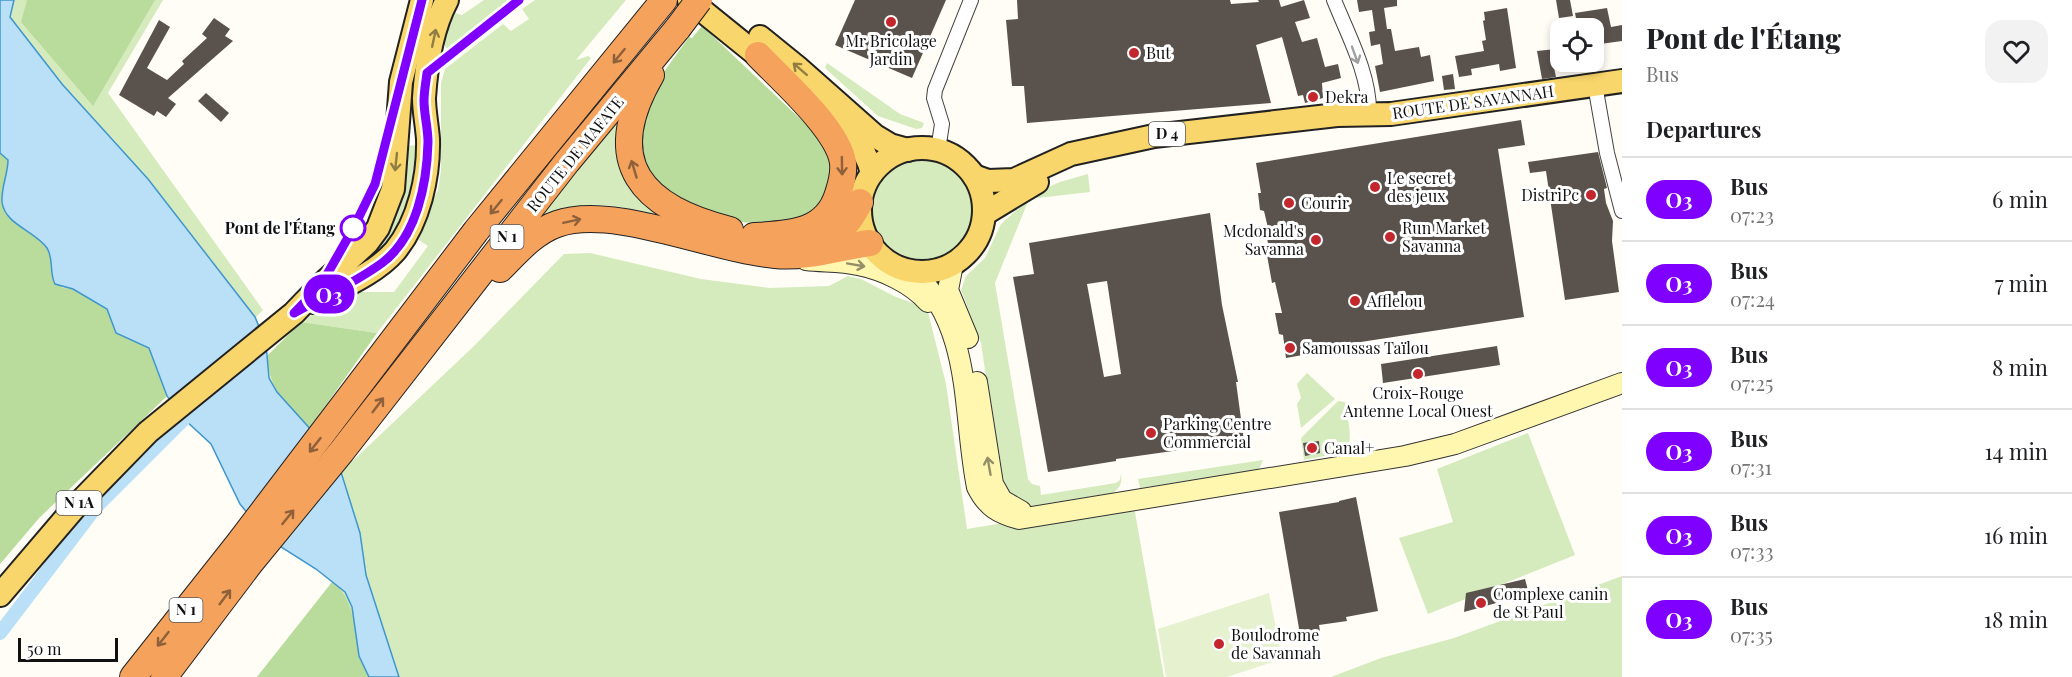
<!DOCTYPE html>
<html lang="en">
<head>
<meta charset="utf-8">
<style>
  body { margin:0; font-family:"Playfair Display",serif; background:#f2f2f2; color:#202124; height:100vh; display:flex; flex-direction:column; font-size:22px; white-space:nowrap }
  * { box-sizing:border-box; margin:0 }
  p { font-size:20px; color:#757577 }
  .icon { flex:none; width:33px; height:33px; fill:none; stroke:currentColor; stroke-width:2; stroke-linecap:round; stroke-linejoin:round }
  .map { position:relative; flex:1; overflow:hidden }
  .details { display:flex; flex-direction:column; background:#fff; width:450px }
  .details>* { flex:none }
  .badge { padding:0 12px; border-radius:20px; font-size:21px; line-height:39px }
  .controls { position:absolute; left:1550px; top:18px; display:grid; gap:12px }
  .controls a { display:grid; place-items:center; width:54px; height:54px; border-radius:12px; background:#fff; box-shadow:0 3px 9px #0003; font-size:30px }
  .scale { position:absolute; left:18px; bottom:15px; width:100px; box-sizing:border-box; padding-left:6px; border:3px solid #111; border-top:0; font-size:16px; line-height:21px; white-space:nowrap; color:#111; -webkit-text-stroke:4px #fff; paint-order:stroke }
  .map>.badge { position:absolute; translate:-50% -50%; box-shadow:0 0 0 3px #fff }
  h2 { padding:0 24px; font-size:22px; line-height:54px }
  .round { display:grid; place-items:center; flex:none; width:63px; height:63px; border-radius:18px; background:#f2f2f2 }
  .summary { display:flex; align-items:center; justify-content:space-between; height:102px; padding:0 24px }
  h1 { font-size:28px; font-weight:800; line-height:45px }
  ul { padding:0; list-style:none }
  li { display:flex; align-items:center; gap:18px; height:84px; padding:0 24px; border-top:2px solid #e0e0e0 }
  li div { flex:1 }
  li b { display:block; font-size:22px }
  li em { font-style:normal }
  li .badge { min-width:66px; font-weight:700; text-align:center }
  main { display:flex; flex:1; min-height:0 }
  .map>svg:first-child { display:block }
  .green { fill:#d5ebbd }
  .forest { fill:#b9dc9c }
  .pitch { fill:#e6f2cf }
  .water { fill:#b9e0f7; stroke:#3f96cf; stroke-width:1.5 }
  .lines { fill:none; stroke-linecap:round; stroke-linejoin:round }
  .canal { stroke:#b9e0f7; stroke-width:14 }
  .building { fill:#5a524d; fill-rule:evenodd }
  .street-casing { stroke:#444; stroke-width:16 }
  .secondary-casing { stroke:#333; stroke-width:22 }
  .primary-casing { stroke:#222; stroke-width:26 }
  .highway-casing { stroke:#222; stroke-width:28 }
  .street { stroke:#fff; stroke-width:14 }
  .secondary { stroke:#fff6b0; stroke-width:20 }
  .primary { stroke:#f9d66b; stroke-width:22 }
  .highway { stroke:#f5a25d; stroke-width:26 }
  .highway-bridge-casing { stroke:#222; stroke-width:28; stroke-linecap:butt }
  .highway-bridge { stroke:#f5a25d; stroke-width:26 }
  .oneway { stroke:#917d42 }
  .oneway2 { stroke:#a0a0a0 }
  .oneway3 { stroke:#8e613b }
  .oneway4 { stroke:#948f68 }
  .line-casing { stroke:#fff; stroke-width:14 }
  .line { stroke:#8000ff; stroke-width:9 }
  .poi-dot { fill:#c4262e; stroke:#fff; stroke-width:2 }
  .stop-dot { fill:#fff; stroke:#8000ff; stroke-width:3 }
  .labels { text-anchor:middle; stroke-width:6; stroke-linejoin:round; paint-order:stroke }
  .shield { fill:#fff; stroke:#585858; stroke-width:1.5 }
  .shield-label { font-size:15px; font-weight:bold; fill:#111 }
  .poi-label { font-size:16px; fill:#111; stroke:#fff; text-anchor:start }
  .street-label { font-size:16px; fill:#111; stroke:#fff }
  .stop-label { font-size:16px; font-weight:bold; fill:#111; stroke:#fff; text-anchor:end }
</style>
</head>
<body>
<main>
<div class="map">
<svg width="1622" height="677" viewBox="0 0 1622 677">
  <rect width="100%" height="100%" fill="#fffdf5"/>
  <g class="green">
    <polygon points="0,0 163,0 108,93 263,310 256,317 266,344 267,363 289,409 322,442 342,471 474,346 564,254 590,253 701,279 769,288 829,286 848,276 861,279 896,297 913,303 928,312 946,384 967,529 1133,501 1164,677 257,677 333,581 281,547 257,525 240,504 211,444 184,419 167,396 39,518 0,564"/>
    <path d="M 484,0 L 511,0 L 447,49 C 439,39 447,24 451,12 L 462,15 Z"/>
    <polygon points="535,0 626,0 576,60 588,56 591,58 377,333 301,322 346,292 394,292 428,246 414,237 438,190 441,170 441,83 445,69 503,24 511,31 529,19 522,9"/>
    <polygon points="827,63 900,114 924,123 922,128 916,129 878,116 825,68"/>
    <path d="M 622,116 L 682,224 C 639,211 588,191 546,219 L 541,216 Z"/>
    <polygon points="420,145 420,170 396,242 356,272 351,264 404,146"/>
    <circle cx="922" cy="209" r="55"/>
    <path d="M 1088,174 L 1090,192 L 1029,199 L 995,283 L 1028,479 L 1032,484 L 1040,486 L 1041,495 L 1116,483 L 1120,480 L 1121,473 C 1122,483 1121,487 1113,493 L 1025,507 L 1004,497 L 981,343 L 961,290 L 966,276 L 985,258 L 1001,224 L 1029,199 L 1030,195 L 1060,182 Z"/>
    <polygon points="1307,373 1335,399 1301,428 1297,404 1301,398 1297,384"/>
    <path d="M 1338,401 L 1345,402 C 1354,454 1356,450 1304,460 L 1301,438 Z"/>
    <polygon points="1528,433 1575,555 1428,614 1399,538 1453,522 1437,469"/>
    <polygon points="1263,460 1259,470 1140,488 1138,479"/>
    <polygon points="1622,576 1622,677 1331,677 1381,658 1454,638"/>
  </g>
  <g class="forest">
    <polygon points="27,0 155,0 93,106 21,22"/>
    <polygon points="702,26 827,144 831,168 826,206 786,226 741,222 697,211 649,176 639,151 645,98 689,37 692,38"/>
    <polygon points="0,153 8,160 2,202 17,225 36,237 47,248 62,288 73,289 107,309 116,333 149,348 167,396 39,518 0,564"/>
    <path d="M 301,322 L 377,333 L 309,429 C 284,404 271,392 267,356 Z"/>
    <path d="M 333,581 C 362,608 350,643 369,677 L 257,677 Z"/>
  </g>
  <polygon class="pitch" points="1269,593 1282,659 1227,677 1166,677 1158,629"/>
  <path class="water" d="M 0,0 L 14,0 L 10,17 L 62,84 L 148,179 L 255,317 L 266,344 L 269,378 L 277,392 L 322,442 L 341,472 L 360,533 L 366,575 L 399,677 L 369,677 L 359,656 L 352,607 L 345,592 L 316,569 L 281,547 L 257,525 L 240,504 L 211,444 L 184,419 L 167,396 L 149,348 L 116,333 L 107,309 L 73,289 L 55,284 C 49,273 54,259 47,248 C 34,230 5,225 2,202 C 1,187 8,174 8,160 L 0,153 Z"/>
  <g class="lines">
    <polyline class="canal" points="0,633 96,507 184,419"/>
  </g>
  <g class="building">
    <polygon points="855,0 946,0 912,78 835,45"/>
    <polygon points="1017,0 1230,0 1231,4 1259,2 1258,0 1279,0 1281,7 1304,0 1310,18 1295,22 1302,42 1317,38 1325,67 1338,64 1341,78 1322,83 1323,98 1305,103 1303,95 1298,96 1282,37 1256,45 1271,103 1027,123 1024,86 1012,86 1006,20 1018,19"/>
    <polygon points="1357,0 1397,0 1397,6 1384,8 1387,29 1391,29 1395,51 1419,47 1421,57 1430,55 1434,81 1380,92 1375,66 1383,64 1380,44 1371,46 1369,32 1375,31 1372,10 1359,12"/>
    <polygon points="1556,0 1570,0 1573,16 1559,18"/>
    <polygon points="1507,8 1516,68 1500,71 1499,64 1471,69 1472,75 1459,77 1455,56 1484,51 1482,41 1486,40 1483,21 1485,20 1484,12"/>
    <polygon points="1607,8 1611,27 1622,25 1622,41 1593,45 1593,28 1578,28 1575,13"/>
    <polygon points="214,18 230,29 225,36 233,41 168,98 176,104 166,117 157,111 154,116 119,95 159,20 170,27 147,68 167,80 184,64 182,61 207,38 202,34"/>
    <polygon points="1556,49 1559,62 1553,63 1556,77 1542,79 1537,51"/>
    <polygon points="1453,74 1455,89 1444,90 1442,76"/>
    <polygon points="206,93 229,113 221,122 198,101"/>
    <polygon points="1521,120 1525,145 1498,149 1524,317 1341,345 1342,348 1286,358 1283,335 1279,334 1275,313 1282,313 1275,282 1272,283 1265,244 1268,244 1266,230 1268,228 1264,211 1260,210 1258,193 1261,193 1256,163"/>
    <polygon points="1598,152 1607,188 1604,189 1606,203 1613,221 1612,241 1619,292 1565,300 1546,171 1530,173 1528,162"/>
    <path d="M 1210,213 L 1222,305 L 1238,382 L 1236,382 L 1244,441 L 1116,459 L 1116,461 L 1048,472 L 1013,277 L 1034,274 L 1029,243 ZM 1107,281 L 1121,374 L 1104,377 L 1087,284 Z"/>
    <polygon points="1497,346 1500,365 1383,383 1381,364"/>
    <polygon points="1319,441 1320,453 1305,456 1303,443"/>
    <polygon points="1356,497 1378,611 1346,617 1347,621 1319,625 1321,637 1301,640 1279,512 1339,502 1339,501"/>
    <polygon points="1525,579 1529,594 1464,612 1466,593"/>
  </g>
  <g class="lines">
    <g class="street-casing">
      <g id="street">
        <path d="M 1334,0 C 1348,35 1370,75 1369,113"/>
        <polyline points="1595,85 1607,153 1622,211"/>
        <polyline points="938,150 942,124 934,98 935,90 971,0"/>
      </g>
    </g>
    <g class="secondary-casing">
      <g id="secondary">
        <path d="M 806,260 C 823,262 842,261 858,265 C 883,270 911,283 928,302"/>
        <polyline points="953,264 948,290 968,338"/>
        <path d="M 913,271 C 974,329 962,413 977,487 C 987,507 998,513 1019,519 L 1405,456 L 1455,444 L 1622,383"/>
        <polyline points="977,382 993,484 1002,500 1021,511"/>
      </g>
    </g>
    <g class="primary-casing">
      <g id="primary">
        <polyline points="689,0 772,67"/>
        <polyline points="760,37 797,67 875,136 890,145 908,150"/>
        <path d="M 813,102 C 838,123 864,140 872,173"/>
        <circle cx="922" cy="210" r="62"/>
        <polyline points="974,176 988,181 1014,180 1071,154 1154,136 1337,115 1391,114 1622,81"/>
        <polyline points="984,214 1037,182"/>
        <path d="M 314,302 C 340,288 375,274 395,251 C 419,222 429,176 428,139 C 427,125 424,111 424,98 C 426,67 432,28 447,0"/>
        <polyline points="0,595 76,506 148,432 294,313 321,285 367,243 378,228 393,189 401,82 422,0"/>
      </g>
    </g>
    <g class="highway-casing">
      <g id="highway">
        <path d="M 651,75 C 600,163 642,208 730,230"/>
        <path d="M 754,236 C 788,234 826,234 838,194 C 841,185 844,172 843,163 C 839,130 781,79 758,55"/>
        <path d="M 807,241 C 839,236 845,229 860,202"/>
        <path d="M 500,269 C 517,252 534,232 557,224 C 613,204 714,250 775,255 C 808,258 839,247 870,243"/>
        <polyline points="133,677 239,543 476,231 664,0"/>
        <polyline points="164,677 251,562 342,451 567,162 678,28"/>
      </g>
    </g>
    <use href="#street" class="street"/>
    <use href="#secondary" class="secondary"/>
    <use href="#primary" class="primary"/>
    <use href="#highway" class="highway"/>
    <g class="highway-bridge-casing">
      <polyline id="highway-bridge" points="678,28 699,0"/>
    </g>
    <use href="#highway-bridge" class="highway-bridge"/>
  </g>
  <defs><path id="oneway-shaft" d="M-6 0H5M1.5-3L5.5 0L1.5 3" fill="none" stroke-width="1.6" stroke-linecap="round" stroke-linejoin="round" transform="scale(1.5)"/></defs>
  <g class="oneway">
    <use href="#oneway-shaft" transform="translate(434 38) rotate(-78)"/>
    <use href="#oneway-shaft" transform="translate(800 69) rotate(-139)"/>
    <use href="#oneway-shaft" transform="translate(396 162) rotate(96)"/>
  </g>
  <use class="oneway2" href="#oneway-shaft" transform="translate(1355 55) rotate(70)"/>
  <g class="oneway3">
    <use href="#oneway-shaft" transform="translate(619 56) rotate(129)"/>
    <use href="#oneway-shaft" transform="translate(842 166) rotate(89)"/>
    <use href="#oneway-shaft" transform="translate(634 169) rotate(-107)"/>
    <use href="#oneway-shaft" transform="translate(496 207) rotate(129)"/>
    <use href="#oneway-shaft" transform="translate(572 221) rotate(-12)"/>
    <use href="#oneway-shaft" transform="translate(378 405) rotate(-53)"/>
    <use href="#oneway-shaft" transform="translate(315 445) rotate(128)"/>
    <use href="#oneway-shaft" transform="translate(288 517) rotate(-51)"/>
    <use href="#oneway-shaft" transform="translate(225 597) rotate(-53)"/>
    <use href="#oneway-shaft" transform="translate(163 639) rotate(128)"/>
  </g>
  <g class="oneway4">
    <use href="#oneway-shaft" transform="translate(856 265) rotate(10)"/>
    <use href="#oneway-shaft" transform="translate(989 466) rotate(-100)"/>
  </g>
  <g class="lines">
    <g class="line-casing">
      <path id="line" d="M 422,0 L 375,184 L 354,227 L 321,285 L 294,313 C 323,297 355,283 382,263 C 417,237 427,183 428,142 C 428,128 424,114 424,101 C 424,91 426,82 427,73 L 519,0"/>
    </g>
    <use href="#line" class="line"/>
  </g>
  <g class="poi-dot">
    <circle cx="891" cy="22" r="6"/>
    <circle cx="1134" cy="53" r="6"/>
    <circle cx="1313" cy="97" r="6"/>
    <circle cx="1375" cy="187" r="6"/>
    <circle cx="1591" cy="195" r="6"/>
    <circle cx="1289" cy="203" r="6"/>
    <circle cx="1390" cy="237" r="6"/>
    <circle cx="1316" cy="240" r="6"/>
    <circle cx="1355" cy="301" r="6"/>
    <circle cx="1290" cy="348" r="6"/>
    <circle cx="1418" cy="374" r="6"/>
    <circle cx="1151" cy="433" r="6"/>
    <circle cx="1312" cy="448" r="6"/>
    <circle cx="1481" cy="603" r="6"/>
    <circle cx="1219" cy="644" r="6"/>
  </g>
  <circle class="stop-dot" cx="353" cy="228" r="12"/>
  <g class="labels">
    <g class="shield">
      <rect x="1149" y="122" width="36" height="24" rx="4.5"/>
      <rect x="490.5" y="225" width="33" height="24" rx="4.5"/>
      <rect x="56.5" y="491" width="45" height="24" rx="4.5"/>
      <rect x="169.5" y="598" width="33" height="24" rx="4.5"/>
    </g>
    <g class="shield-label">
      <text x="1167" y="139">D 4</text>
      <text x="507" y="242">N 1</text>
      <text x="79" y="508">N 1A</text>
      <text x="186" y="615">N 1</text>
    </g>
    <g class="poi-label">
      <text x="891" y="47" text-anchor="middle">Mr Bricolage<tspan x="891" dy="18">Jardin</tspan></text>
      <text x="1146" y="59">But</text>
      <text x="1325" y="103">Dekra</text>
      <text x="1387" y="184">Le secret<tspan x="1387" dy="18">des jeux</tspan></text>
      <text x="1579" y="201" text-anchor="end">DistriPc</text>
      <text x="1301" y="209">Courir</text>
      <text x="1402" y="234">Run Market<tspan x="1402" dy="18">Savanna</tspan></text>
      <text x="1304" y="237" text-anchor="end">Mcdonald's<tspan x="1304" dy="18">Savanna</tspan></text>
      <text x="1367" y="307">Afflelou</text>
      <text x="1302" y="354">Samoussas Taïlou</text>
      <text x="1418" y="399" text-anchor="middle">Croix-Rouge<tspan x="1418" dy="18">Antenne Local Ouest</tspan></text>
      <text x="1163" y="430">Parking Centre<tspan x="1163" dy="18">Commercial</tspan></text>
      <text x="1324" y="454">Canal+</text>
      <text x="1493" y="600">Complexe canin<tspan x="1493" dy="18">de St Paul</tspan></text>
      <text x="1231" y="641">Boulodrome<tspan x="1231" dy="18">de Savannah</tspan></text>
    </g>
    <g class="street-label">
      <text transform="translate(1473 102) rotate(-8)" y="6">ROUTE DE SAVANNAH</text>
      <text transform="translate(575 154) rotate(-51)" y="6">ROUTE DE MAFATE</text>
    </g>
    <g class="stop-label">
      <text x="335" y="234">Pont de l'Étang</text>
    </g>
  </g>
</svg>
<div class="controls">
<a><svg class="icon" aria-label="locate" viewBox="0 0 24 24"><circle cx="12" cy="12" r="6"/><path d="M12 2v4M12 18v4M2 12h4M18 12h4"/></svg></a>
</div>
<div class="scale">50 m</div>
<b class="badge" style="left:329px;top:294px;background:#8000ff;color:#fff">O3</b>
</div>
<section class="details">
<div class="summary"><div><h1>Pont de l'Étang</h1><p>Bus</p></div><a class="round"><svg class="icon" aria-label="heart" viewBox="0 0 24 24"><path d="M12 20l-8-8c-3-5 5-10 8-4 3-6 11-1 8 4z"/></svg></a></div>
<h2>Departures</h2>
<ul>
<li><span class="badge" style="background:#8000ff;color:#fff">O3</span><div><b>Bus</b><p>07:23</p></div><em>6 min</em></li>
<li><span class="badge" style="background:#8000ff;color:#fff">O3</span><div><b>Bus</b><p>07:24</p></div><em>7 min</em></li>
<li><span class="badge" style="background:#8000ff;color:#fff">O3</span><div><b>Bus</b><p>07:25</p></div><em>8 min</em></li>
<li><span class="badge" style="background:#8000ff;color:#fff">O3</span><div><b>Bus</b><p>07:31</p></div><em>14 min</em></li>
<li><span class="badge" style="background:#8000ff;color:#fff">O3</span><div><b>Bus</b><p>07:33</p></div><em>16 min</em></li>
<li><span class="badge" style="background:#8000ff;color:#fff">O3</span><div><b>Bus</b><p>07:35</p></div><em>18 min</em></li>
</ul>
</section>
</main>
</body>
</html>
